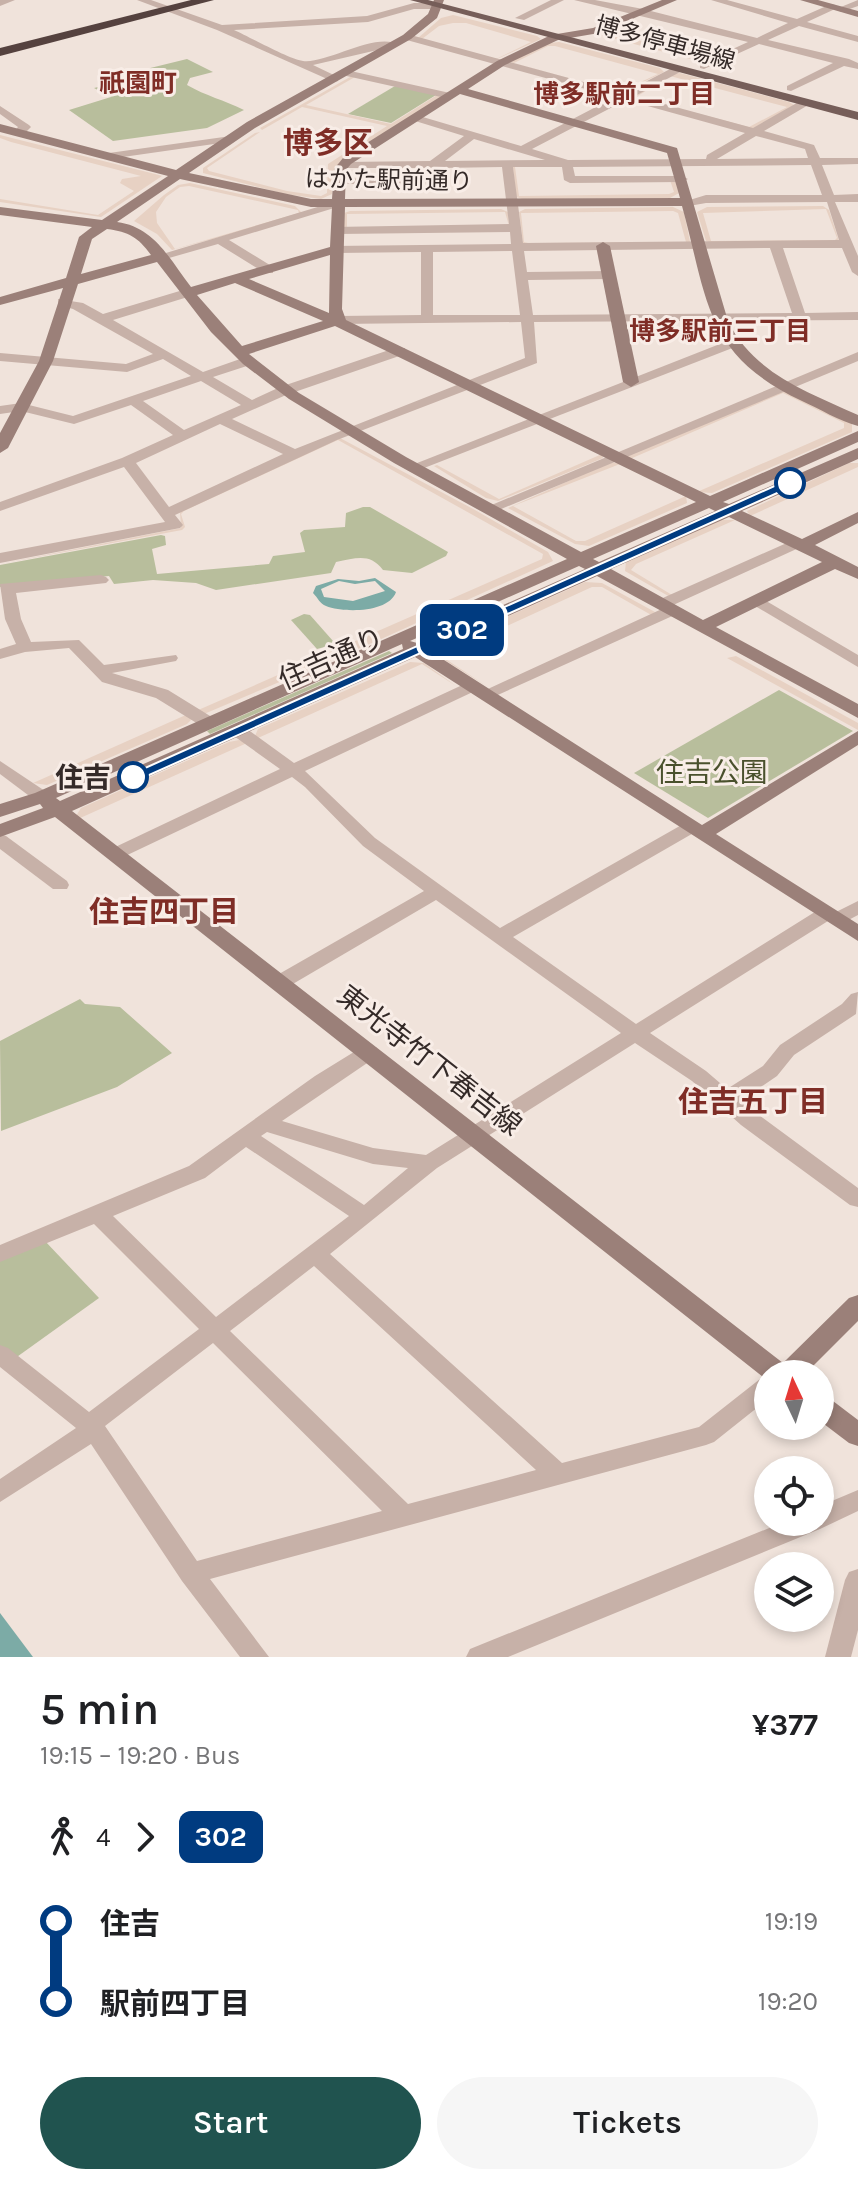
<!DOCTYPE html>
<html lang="en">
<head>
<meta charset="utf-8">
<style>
  body { margin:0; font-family:Karla,"Noto Sans JP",sans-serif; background:#f6f6f6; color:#202124; height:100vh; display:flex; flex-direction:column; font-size:30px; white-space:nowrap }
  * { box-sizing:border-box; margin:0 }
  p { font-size:26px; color:#757577 }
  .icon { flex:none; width:44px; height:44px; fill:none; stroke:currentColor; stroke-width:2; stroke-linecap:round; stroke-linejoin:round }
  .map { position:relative; height:1657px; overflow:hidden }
  .panel { display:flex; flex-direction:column; background:#fff; flex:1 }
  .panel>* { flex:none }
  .badge { padding:0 16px; border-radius:12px; font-size:28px; line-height:52px }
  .needle { width:52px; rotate:356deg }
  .tools { position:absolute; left:754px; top:1360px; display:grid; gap:16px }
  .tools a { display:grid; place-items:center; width:80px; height:80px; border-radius:50%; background:#fff; box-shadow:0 4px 12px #0003; font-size:40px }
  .map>.badge { position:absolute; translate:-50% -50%; box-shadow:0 0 0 4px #fff }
  .legs { display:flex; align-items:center; gap:12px; height:88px; padding:0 40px; font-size:26px }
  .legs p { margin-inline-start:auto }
  .overview { display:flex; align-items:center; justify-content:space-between; height:136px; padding:0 40px }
  h1 { font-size:44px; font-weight:600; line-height:60px }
  .cta { display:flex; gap:16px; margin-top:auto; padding:16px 40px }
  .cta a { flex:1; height:92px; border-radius:48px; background:#20534f; color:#fff; font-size:32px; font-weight:600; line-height:92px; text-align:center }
  .cta a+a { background:#f6f6f6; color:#202124 }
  ul { padding:0 40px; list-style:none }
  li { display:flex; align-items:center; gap:28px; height:80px; font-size:30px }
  li i { display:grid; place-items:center; width:12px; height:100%; margin:0 10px; background:currentColor }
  li i::after { content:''; width:20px; height:20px; margin:-10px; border:6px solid; border-radius:50%; background:#fff }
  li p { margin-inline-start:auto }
  li:first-child i { background:linear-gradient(#0000 50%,currentColor 0) }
  li:last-child i { background:linear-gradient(currentColor 50%,#0000 0) }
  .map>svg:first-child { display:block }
  .green { fill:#b8be9c }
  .plaza { fill:#e7d1c3; fill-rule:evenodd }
  .water { fill:#7caba6; fill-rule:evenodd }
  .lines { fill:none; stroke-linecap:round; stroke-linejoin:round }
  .street { fill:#c7b1a8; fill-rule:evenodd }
  .secondary { fill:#9b8079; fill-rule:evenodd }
  .primary { fill:#765e59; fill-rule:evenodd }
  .highway { fill:#55423f; fill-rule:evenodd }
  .line-1 { fill:#003b80; stroke:#fff; stroke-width:2 }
  .stop-1-dot { fill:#fff; stroke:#003b80; stroke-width:4 }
  .labels { text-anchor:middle; stroke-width:6; stroke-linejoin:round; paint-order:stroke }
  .far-street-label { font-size:24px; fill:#342a28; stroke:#f8ede7 }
  .far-quarter-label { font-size:26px; font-weight:bold; fill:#7f2d26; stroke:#f8ede7 }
  .far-neighbourhood-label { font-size:26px; font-weight:bold; fill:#7f2d26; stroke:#f8ede7 }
  .street-label { font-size:28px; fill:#342a28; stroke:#f8ede7 }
  .park-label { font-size:28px; fill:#4a512d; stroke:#f8ede7 }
  .stop-label { font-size:28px; font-weight:bold; fill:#342a28; stroke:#f8ede7; text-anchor:end }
  .far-district-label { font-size:30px; font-weight:bold; fill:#7f2d26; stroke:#f8ede7 }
  .neighbourhood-label { font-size:30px; font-weight:bold; fill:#7f2d26; stroke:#f8ede7 }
</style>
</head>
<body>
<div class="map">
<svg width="858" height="1657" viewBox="0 0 858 1657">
  <rect width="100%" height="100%" fill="#f0e3db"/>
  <g class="green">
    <path d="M 187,59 L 213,72 L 190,78 L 187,85 C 206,96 224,100 244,110 L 207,128 L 113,141 L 69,110 L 111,97 L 94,88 L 139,77 L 134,72 Z"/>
    <polygon points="395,86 436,95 391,123 348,114"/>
    <path d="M 363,507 L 370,507 L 448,552 L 446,556 L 412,573 L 383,570 C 370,553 357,558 336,562 L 331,573 L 216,590 L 196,583 L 153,580 L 114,584 L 109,576 L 0,587 L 0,565 L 161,535 L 165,536 L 166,545 L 152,549 L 157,574 L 269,564 L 273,556 L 305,552 L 300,533 L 304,530 L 345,527 L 346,513 Z"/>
    <polygon points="304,614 310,615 333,641 332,645 317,649 291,620"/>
    <polygon points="389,651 392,653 210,734 207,731"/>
    <polygon points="779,690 853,731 708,818 634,773"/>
    <polygon points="80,999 85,1004 120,1007 172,1053 117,1087 1,1131 0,1041"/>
    <polygon points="44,1240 99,1298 14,1359 0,1348 0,1257"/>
  </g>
  <g class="plaza">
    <path d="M 453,15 L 537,36 L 541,39 L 497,59 L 418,38 L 441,18 ZM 453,23 L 466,23 L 531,42 L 496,59 L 422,39 L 439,26 Z"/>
    <polygon points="602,31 713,59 698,61 600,35"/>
    <path d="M 559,42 L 660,68 L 664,72 L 621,93 L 510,62 L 550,43 ZM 548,46 L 555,46 L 658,74 L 619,92 L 514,63 Z"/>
    <path d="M 680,73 L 789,102 L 794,105 L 752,129 L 632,95 L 672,74 ZM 670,76 L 787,107 L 749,127 L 636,97 Z"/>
    <polygon points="350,77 355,77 306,105 391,124 437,95 442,97 340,162 333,171 332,194 321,199 285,194 203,173 203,168 255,133 260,132 207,168 209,171 287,191 321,196 327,193 328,164 387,126 302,107 262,130 260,128"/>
    <polygon points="0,135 159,175 162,176 101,217 0,202 0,199 98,215 134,191 120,183 122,179 141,176 11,142 0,138"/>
    <polygon points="518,166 515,167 519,196 669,194 674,192 670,180 676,181 679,193 670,198 522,199 516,197 513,167"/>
    <path d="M 190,183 L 295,206 L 303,214 L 172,250 L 157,234 L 134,221 L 164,195 L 178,185 ZM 189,186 L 298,210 L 299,213 L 175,249 L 157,223 L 156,212 L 166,197 L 180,187 Z"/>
    <path d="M 823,206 L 829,210 L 839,241 L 709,242 L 706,241 L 697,212 L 707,207 ZM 826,209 L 837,238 L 835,240 L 711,241 L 703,213 Z"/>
    <path d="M 673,207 L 684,212 L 690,242 L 528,244 L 523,243 L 519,212 L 525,209 ZM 673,211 L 678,213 L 686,242 L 528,243 L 524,242 L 521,213 Z"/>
    <polygon points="501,209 508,212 509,226 505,212 347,214 347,227 344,227 344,213 350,211"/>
    <polygon points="784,391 852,423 852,432 712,493 697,492 844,428 844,423 783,393 630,459 627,456"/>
    <polygon points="340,438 475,510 548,552 553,561 379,640 204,714 196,711 542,559 543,554 338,440 184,511 181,514 185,527 182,530 0,564 181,528 180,511"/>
    <polygon points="602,454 603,458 498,501 486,498 434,466 437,465 499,499"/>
    <polygon points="611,462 620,464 513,506 576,541 585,541 686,496 687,503 589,546 575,544 508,508"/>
    <polygon points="849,463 858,463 858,467 750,516 747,511"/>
    <polygon points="718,520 735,520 636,564 631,570 677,598 670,597 625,571 626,562"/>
    <polygon points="585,582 602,583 655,612 653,616 602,587 592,587 441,656 488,687 435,654 440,647"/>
    <polygon points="736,656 858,723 858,730 727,658"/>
    <polygon points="410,662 424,663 456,686 422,664 258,738 255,736 258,729"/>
    <polygon points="188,714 191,720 187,724 47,785 33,783"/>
    <polygon points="239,740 247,743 78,819 76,816 81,808 229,742"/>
  </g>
  <g class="water">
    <path d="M 375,578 L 396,592 C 389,613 343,613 326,606 C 320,604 318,598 313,593 L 316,586 L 338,579 L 359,581 ZM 339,581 L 355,584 L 375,581 L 385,591 L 353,601 L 324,597 L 321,589 Z"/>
    <polygon points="0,1613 33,1657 0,1657"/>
  </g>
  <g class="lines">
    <g class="street">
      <polygon points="0,0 15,0 0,6"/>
      <path d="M 137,0 L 151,0 L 222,25 L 367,16 L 414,3 L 438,3 L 443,6 L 438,9 L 414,9 L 368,22 L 234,30 C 250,37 288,59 303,61 C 327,64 376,31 399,45 L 313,65 L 338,77 L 338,81 L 334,82 L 217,30 Z"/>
      <polygon points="551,0 564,0 524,20 515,18"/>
      <polygon points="574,0 595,0 643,9 757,38 788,23 711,0 727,0 797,19 831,4 835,5 835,9 807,22 858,36 858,42 799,26 768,40 849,59 858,63 858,69 844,66 791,91 787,90 787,86 833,63 759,44 704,69 700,68 700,64 748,42"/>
      <polygon points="858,0 858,6 841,12 836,9"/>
      <path d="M 407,34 L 624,93 L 674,67 L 682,67 L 682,71 L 635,96 L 753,128 L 802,100 L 810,100 L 810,104 L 764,131 L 814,145 L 820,158 L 858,158 L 858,164 L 822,165 L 834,195 L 858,194 L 858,202 L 835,202 L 858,256 L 858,276 L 852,272 L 842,248 L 783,248 L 805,313 L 858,312 L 858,320 L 534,322 L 537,363 L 337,440 L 175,515 L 183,525 L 180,528 L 0,563 L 0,553 L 165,522 L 124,467 L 0,511 L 0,502 L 122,458 L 173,435 L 131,405 L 74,424 L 21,411 L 0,414 L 0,406 L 21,403 L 73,416 L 191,376 L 163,359 L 127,372 L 0,361 L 0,353 L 126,364 L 153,354 L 73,309 L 58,305 L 58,299 L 83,303 L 103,314 L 183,290 L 191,290 L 191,296 L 113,320 L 203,372 L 243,358 L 253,358 L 253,364 L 213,377 L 252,400 L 280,387 L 395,348 L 405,348 L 405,354 L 286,395 L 232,419 L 295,449 L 525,358 L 521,322 L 339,324 L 333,320 L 339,316 L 421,315 L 421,252 L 337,253 L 333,252 L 333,246 L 511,244 L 510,232 L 338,234 L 334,233 L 334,227 L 509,224 L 502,167 L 439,168 L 440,180 L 434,183 L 340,184 L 334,181 L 336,179 L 428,177 L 427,168 L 343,168 L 337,165 L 343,162 L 430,161 L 464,136 L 412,120 L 410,118 L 416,115 L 521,146 L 615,97 L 403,39 L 402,37 ZM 626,100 L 745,133 L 707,155 L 706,159 L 568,160 L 532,149 ZM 756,136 L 805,149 L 808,158 L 717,159 ZM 474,139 L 545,160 L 445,161 ZM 811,165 L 822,195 L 706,195 L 683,202 L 689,206 L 706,203 L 827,202 L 839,240 L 523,243 L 513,167 L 562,167 L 564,180 L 570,183 L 682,182 L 688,179 L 682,176 L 575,176 L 573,167 ZM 770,248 L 792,313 L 533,315 L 528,280 L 609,279 L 615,275 L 609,271 L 527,272 L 524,251 ZM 512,251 L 520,315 L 433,315 L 433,252 ZM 201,381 L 241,405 L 184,430 L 143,401 ZM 220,424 L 283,454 L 169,507 L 136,463 Z"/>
      <polygon points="346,70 450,93 455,96 450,99 342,75 341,73"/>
      <polygon points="0,106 29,125 31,127 23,135 15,135 13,133 18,127 0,114"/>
      <polygon points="231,136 237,139 235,141 109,159 103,156 109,153"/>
      <polygon points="334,202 344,205 229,240 273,267 273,273 265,273 218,244 162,260 156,256"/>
      <polygon points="730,340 735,341 735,347 419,470 409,470 407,467"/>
      <polygon points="858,352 858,361 494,512 484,512 482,509"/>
      <polygon points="798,538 806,543 803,546 671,606 679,607 681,610 679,613 491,698 485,699 477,694 664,608 656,607 654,604 656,601"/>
      <polygon points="101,575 106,577 109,580 106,583 16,593 21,619 31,642 79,640 104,665 176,655 178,658 176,661 112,673 168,690 215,719 217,723 215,727 203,727 156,698 102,682 69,648 25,652 0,659 0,649 16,644 5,619 0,584"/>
      <polygon points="756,595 858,655 858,667 750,603 748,600"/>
      <path d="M 471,681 L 479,686 L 477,690 L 305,771 L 375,838 L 500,928 L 685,823 L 697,823 L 700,827 L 697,831 L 513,937 L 636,1024 L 818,910 L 825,908 L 834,913 L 858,901 L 858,915 L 837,926 L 828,921 L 650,1033 L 706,1071 L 727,1089 L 763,1066 L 780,1045 L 842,1004 L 851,994 L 858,992 L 856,1014 L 794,1055 L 777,1076 L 740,1101 L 858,1188 L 858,1207 L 850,1205 L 741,1125 L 692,1081 L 635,1043 L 437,1168 L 330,1254 L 562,1463 L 699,1427 L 760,1379 L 768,1377 L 768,1399 L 714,1442 L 706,1445 L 210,1579 L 269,1657 L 240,1657 L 182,1581 L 91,1444 L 0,1502 L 0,1479 L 76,1428 L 0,1367 L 0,1345 L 8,1348 L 89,1412 L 199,1329 L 94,1224 L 0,1262 L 0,1245 L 189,1166 L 315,1076 L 362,1047 L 376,1047 L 379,1052 L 376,1057 L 282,1121 L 373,1148 L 426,1155 L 621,1033 L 436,900 L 286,988 L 272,988 L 269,983 L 272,978 L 424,891 L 363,846 L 305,787 L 292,777 L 121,858 L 109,858 L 106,854 L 109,850 L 280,769 L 231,734 L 228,730 L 231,726 L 243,726 L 294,763 ZM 267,1132 L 373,1164 L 408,1168 L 364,1205 L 261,1136 ZM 246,1147 L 349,1216 L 216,1317 L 113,1216 L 205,1178 ZM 314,1266 L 536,1470 L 408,1504 L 230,1331 ZM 213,1343 L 382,1511 L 197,1561 L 105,1426 Z"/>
      <polygon points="0,761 48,793 51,797 48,801 36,801 0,774"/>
      <polygon points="0,834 6,836 67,881 69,885 67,889 53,889 0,849"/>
      <polygon points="858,1490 858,1511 820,1529 508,1657 466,1657 470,1649 784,1522 820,1522 820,1506"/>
      <polygon points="858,1569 858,1630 851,1657 825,1657 845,1580 849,1572"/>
    </g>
    <g class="secondary">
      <path d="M 434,0 L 444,0 L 437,18 L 411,39 L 255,128 L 189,173 L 311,199 L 332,199 L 334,169 L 343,158 L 497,61 L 551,35 L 593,28 L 662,0 L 677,0 L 599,33 L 558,40 L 505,65 L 468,89 L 677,148 L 728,321 C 754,374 808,392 858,415 L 858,426 C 839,421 820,409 802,401 C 704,355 708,300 682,206 L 345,207 L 342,309 L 346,320 L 710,496 L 858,431 L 858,442 L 723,502 L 729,504 L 858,448 L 858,459 L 742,511 L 802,539 L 858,512 L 858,523 L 815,545 L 858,567 L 858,579 L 835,569 L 716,627 L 858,704 L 858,718 L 597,576 L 430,651 L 702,825 L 858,731 L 858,745 L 716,834 L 858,924 L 858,941 L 415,657 L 72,811 L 783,1363 L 849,1298 L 858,1295 L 858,1321 L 805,1374 L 768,1374 L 768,1381 L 55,817 L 0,837 L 0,824 L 43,808 L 40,804 L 0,817 L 0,804 L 35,793 L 567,559 L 394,463 L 289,399 L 243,364 L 211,332 L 157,262 L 78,284 L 53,361 L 8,448 L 0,453 L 0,433 L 39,361 L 63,288 L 0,305 L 0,297 L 66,278 L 79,237 L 92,227 L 0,215 L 0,207 L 102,220 L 168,176 L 0,132 L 0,124 L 176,170 L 247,122 L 403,35 L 428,14 ZM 460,94 L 667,153 L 680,198 L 345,199 L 346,170 L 351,164 ZM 180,179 L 311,207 L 332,207 L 330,247 L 191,287 C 170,260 155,227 117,222 ZM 107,229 C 129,232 138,237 151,255 L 81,274 L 92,239 ZM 330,255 L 329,313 L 249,279 ZM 235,283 L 323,321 L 242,346 L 197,295 ZM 335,326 L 696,502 L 581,552 L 406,457 L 299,393 L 249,354 ZM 709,508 L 715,511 L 599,562 L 593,559 ZM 729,517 L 822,562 L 703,620 L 611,569 ZM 579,566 L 585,569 L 417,643 L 410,641 ZM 402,644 L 403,649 L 60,801 L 56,798 Z"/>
      <polygon points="800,0 818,0 858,11 858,17"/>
      <polygon points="603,242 610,246 639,382 631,387 623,382 596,246"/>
      <polygon points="820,1395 829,1398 858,1420 858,1446 849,1443 820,1421"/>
    </g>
    <polygon class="primary" points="410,0 428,0 858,112 858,120"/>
    <polygon class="highway" points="191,0 214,0 0,56 0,48"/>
  </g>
  <polygon class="line-1" points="790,479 795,480 795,485 138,780 133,781 125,777"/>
  <g class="stop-1-dot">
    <circle cx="790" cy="483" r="14"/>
    <circle cx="133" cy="777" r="14"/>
  </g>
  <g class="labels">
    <g class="far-street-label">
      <text transform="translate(665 43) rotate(15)" y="8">博多停車場線</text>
      <text transform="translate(389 180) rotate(1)" y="8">はかた駅前通り</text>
    </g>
    <g class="far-quarter-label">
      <text x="138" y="92">祇園町</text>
    </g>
    <g class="far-neighbourhood-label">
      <text x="624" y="103">博多駅前二丁目</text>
      <text x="720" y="340">博多駅前三丁目</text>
    </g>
    <g class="street-label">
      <text transform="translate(331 658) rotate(-24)" y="10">住吉通り</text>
      <text transform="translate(430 1060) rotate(38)" y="10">東光寺竹下春吉線</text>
    </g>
    <g class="park-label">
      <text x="712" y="782">住吉公園</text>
    </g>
    <g class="stop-label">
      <text x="111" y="787">住吉</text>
    </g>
    <g class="far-district-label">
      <text x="328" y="153">博多区</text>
    </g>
    <g class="neighbourhood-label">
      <text x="164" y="922">住吉四丁目</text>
      <text x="753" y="1112">住吉五丁目</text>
    </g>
  </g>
</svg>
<div class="tools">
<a><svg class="needle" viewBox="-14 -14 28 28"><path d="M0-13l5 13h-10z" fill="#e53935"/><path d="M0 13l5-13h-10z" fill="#757577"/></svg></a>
<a><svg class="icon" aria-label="locate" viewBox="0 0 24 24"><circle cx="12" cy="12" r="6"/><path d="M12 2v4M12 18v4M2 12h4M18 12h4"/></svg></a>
<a><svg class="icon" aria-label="layers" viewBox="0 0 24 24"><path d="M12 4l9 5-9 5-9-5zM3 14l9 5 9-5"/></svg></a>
</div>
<b class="badge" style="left:462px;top:630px;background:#003b80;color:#fff">302</b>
</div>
<section class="panel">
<div class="overview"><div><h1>5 min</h1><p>19:15 – 19:20 · Bus</p></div><b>¥377</b></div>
<div class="legs"><svg class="icon" aria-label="walk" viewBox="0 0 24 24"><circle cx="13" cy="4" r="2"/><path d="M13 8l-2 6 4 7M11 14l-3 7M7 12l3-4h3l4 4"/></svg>4<svg class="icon" aria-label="forward" viewBox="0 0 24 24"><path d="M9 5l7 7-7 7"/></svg><b class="badge" style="background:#003b80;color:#fff">302</b></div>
<ul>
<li><i style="color:#003b80"></i><b>住吉</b><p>19:19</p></li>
<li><i style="color:#003b80"></i><b>駅前四丁目</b><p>19:20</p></li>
</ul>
<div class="cta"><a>Start</a><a>Tickets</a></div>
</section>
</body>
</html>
